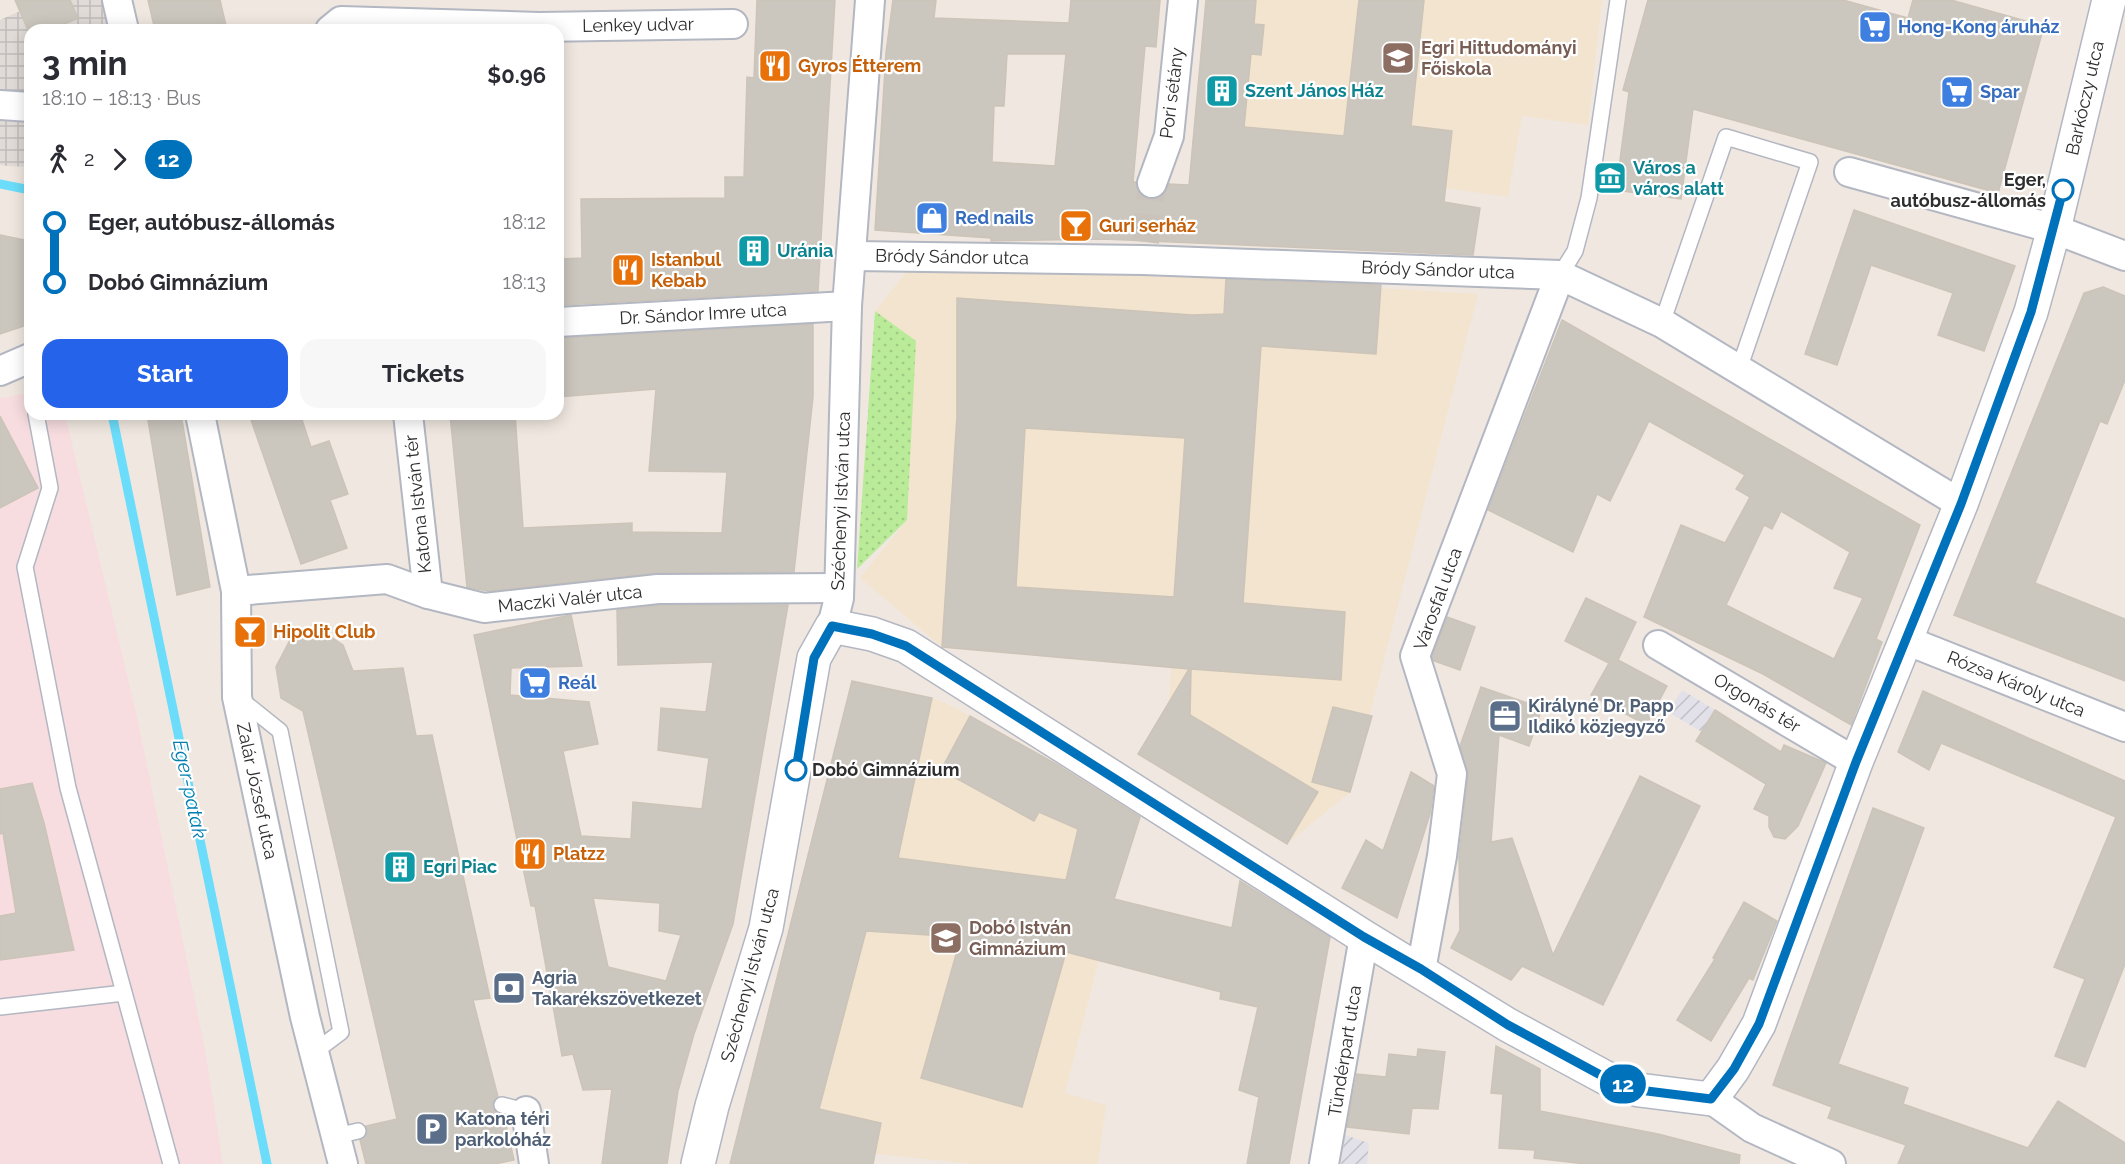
<!DOCTYPE html>
<html lang="en">
<head>
<meta charset="utf-8">
<style>
  body { margin:0; font-family:Raleway,sans-serif; background:#f7f7f7; color:#2b2b33; height:100vh; display:flex; flex-direction:column; font-size:22px; white-space:nowrap }
  * { box-sizing:border-box; margin:0 }
  p { font-size:20px; color:#7c7c81 }
  .icon { flex:none; width:33px; height:33px; fill:none; stroke:currentColor; stroke-width:2; stroke-linecap:round; stroke-linejoin:round }
  .map { position:relative; flex:1; overflow:hidden }
  .drawer { position:absolute; left:24px; top:24px; width:540px; height:396px; display:flex; flex-direction:column; background:#fff; border-radius:18px; box-shadow:0 3px 15px #0003 }
  .drawer>* { flex:none }
  .badge { padding:0 12px; border-radius:20px; font-size:21px; line-height:39px }
  .map>.badge { position:absolute; translate:-50% -50%; box-shadow:0 0 0 3px #fff }
  .legs { display:flex; align-items:center; gap:9px; height:66px; padding:0 18px; font-size:20px }
  .legs p { margin-inline-start:auto }
  .head { display:flex; align-items:center; justify-content:space-between; height:102px; padding:0 18px }
  h1 { font-size:33px; font-weight:700; line-height:45px }
  .button { display:flex; gap:12px; margin-top:auto; padding:12px 18px }
  .button a { flex:1; height:69px; border-radius:18px; background:#2563eb; color:#fff; font-size:24px; font-weight:700; line-height:69px; text-align:center }
  .button a+a { background:#f7f7f7; color:#2b2b33 }
  ul { padding:0 18px; list-style:none }
  li { display:flex; align-items:center; gap:21px; height:60px; font-size:22px }
  li i { display:grid; place-items:center; width:9px; height:100%; margin:0 8px; background:currentColor }
  li i::after { content:''; width:15px; height:15px; margin:-8px; border:4px solid; border-radius:50%; background:#fff }
  li p { margin-inline-start:auto }
  li:first-child i { background:linear-gradient(#0000 50%,currentColor 0) }
  li:last-child i { background:linear-gradient(currentColor 50%,#0000 0) }
  .map>svg:first-child { display:block }
  .industrial { fill:url(#industrial-furrows) }
  .education { fill:#f2e4ce }
  .medical { fill:#f7dde0 }
  .park { fill:url(#park-dots) }
  .plaza { fill:url(#plaza-grid) }
  .lines { fill:none; stroke-linecap:round; stroke-linejoin:round }
  .stream { stroke:#6bddfa; stroke-width:9 }
  .building { fill:#cbc6be; stroke:#ccc4b8; stroke-width:1.5; fill-rule:evenodd }
  .street-tunnel { stroke:#c9c3bc; stroke-width:28; stroke-dasharray:28 14; stroke-linecap:butt }
  .lane-casing { stroke:#b3b7c2; stroke-width:18 }
  .street-casing { stroke:#b3b7c2; stroke-width:32 }
  .secondary-casing { stroke:#b3b7c2; stroke-width:36 }
  .lane { stroke:#fff; stroke-width:15 }
  .street { stroke:#fff; stroke-width:28 }
  .secondary { stroke:#fff; stroke-width:33 }
  .line-1-casing { stroke:#fff; stroke-width:14 }
  .line-1 { stroke:#0072bc; stroke-width:9 }
  .stop-1-dot { fill:#fff; stroke:#0072bc; stroke-width:3 }
  .labels { text-anchor:middle; stroke-width:4.5; stroke-linejoin:round; paint-order:stroke }
  .street-label { font-size:18px; fill:#2e2e2e; stroke:#fff }
  .shop-label { font-size:18px; font-weight:bold; fill:#366cbe; stroke:#fff; text-anchor:start }
  .education-label { font-size:18px; font-weight:bold; fill:#785e54; stroke:#fff; text-anchor:start }
  .food-label { font-size:18px; font-weight:bold; fill:#c56008; stroke:#fff; text-anchor:start }
  .culture-label { font-size:18px; font-weight:bold; fill:#0d838f; stroke:#fff; text-anchor:start }
  .stop-label { font-size:18px; font-weight:bold; fill:#2e2e2e; stroke:#fff; text-anchor:end }
  .service-label { font-size:18px; font-weight:bold; fill:#4e5e75; stroke:#fff; text-anchor:start }
  .water-label { font-size:20px; font-style:italic; fill:#017eaf; stroke:#fff }
</style>
</head>
<body>
<div class="map">
<svg width="2125" height="1164" viewBox="0 0 2125 1164">
  <defs>
    <pattern id="industrial-furrows" width="10" height="10" patternUnits="userSpaceOnUse" patternTransform="scale(1.5)"><rect width="10" height="10" fill="#e2e0e8"/><path d="M-1 1l2-2M0 10L10 0M9 11l2-2" fill="none" stroke="#c2c0c7"/></pattern>
    <pattern id="park-dots" width="8" height="8" patternUnits="userSpaceOnUse" patternTransform="scale(1.5)"><rect width="8" height="8" fill="#b9eb98"/><path d="M2 2h.1M6 6h.1" fill="none" stroke="#9fca83" stroke-width="1.8" stroke-linecap="round"/></pattern>
    <pattern id="plaza-grid" width="8" height="8" patternUnits="userSpaceOnUse" patternTransform="scale(1.5)"><rect width="8" height="8" fill="#e0dbd7"/><path d="M0 4h8M4 0v8" fill="none" stroke="#c0bcb9"/></pattern>
  </defs>
  <rect width="100%" height="100%" fill="#f0e8e0"/>
  <g class="industrial">
    <polygon points="1682,690 1715,710 1702,732 1668,712"/>
    <polygon points="1345,1135 1369,1143 1367,1164 1341,1164"/>
  </g>
  <g class="education">
    <polygon points="1206,0 1602,0 1588,125 1522,116 1508,197 1325,171 1191,156"/>
    <polygon points="916,260 1478,294 1350,792 1287,844 1138,754 1169,702 1171,668 942,647 860,578 907,520 915,341 875,311"/>
    <polygon points="852,681 932,698 952,706 1142,813 1117,889 1086,884 1100,955 1065,1093 1106,1105 1098,1164 975,1164 875,1154 819,1109 835,1053 763,1039"/>
  </g>
  <polygon class="medical" points="30,393 30,414 65,414 138,721 205,1049 223,1164 0,1164 0,398"/>
  <polygon class="park" points="875,311 916,341 907,520 857,569"/>
  <g class="plaza">
    <polygon points="70,0 118,0 125,30 51,30"/>
    <polygon points="20,11 30,35 30,167 7,166 0,165 0,20"/>
  </g>
  <g class="lines">
    <g class="stream">
      <polyline points="0,184 30,190"/>
      <polyline points="112,414 267,1164"/>
    </g>
  </g>
  <g class="building">
    <polygon points="15,0 70,0 78,18 51,30 28,30"/>
    <polygon points="148,0 220,0 227,30 155,30"/>
    <polygon points="757,0 835,0 818,291 563,305 562,259 582,258 581,199 725,198 725,177 744,177 747,77 754,78"/>
    <path d="M 893,0 L 936,0 L 934,18 L 1069,23 L 1071,0 L 1160,0 L 1156,47 L 1145,46 L 1133,182 L 1136,182 L 1140,194 L 1154,199 L 1163,195 L 1169,184 L 1189,185 L 1206,0 L 1256,0 L 1254,24 L 1264,25 L 1261,55 L 1251,54 L 1244,127 L 1344,136 L 1359,0 L 1424,0 L 1411,126 L 1452,131 L 1444,202 L 1480,208 L 1473,255 L 1102,239 L 991,241 L 991,238 L 875,230 L 886,53 ZM 1007,54 L 1066,54 L 1055,166 L 992,162 L 994,106 L 1004,106 Z"/>
    <polygon points="1648,0 1843,0 1908,18 1913,0 1951,0 2044,26 1998,193 1693,109 1681,199 1616,190 1629,92 1623,90"/>
    <polygon points="1854,210 2015,266 1984,351 1938,335 1953,293 1871,265 1837,365 1805,354"/>
    <polygon points="0,235 30,241 30,324 0,334"/>
    <path d="M 1226,279 L 1381,285 L 1376,354 L 1261,346 L 1243,603 L 1345,612 L 1341,680 L 1191,669 L 1190,715 L 1318,792 L 1287,844 L 1138,754 L 1189,669 L 942,647 L 957,416 L 957,298 L 1192,315 L 1224,314 ZM 1025,428 L 1185,438 L 1174,597 L 1016,587 Z"/>
    <polygon points="2103,287 2125,296 2125,380 2107,424 2100,421 2035,583 2125,619 2125,681 1954,615 2084,293"/>
    <path d="M 1562,320 L 1920,525 L 1876,639 L 1882,642 L 1851,725 L 1763,674 L 1644,617 L 1681,525 L 1725,543 L 1750,497 L 1736,489 L 1745,475 L 1649,421 L 1610,501 L 1597,494 L 1573,552 L 1488,510 ZM 1781,511 L 1850,552 L 1834,588 L 1863,598 L 1834,659 L 1726,605 L 1764,525 L 1772,529 Z"/>
    <polygon points="813,324 813,397 794,572 658,573 488,591 467,587 450,414 515,414 523,528 632,523 632,532 722,533 727,472 649,471 656,389 558,397 558,338"/>
    <polygon points="147,414 181,414 210,587 177,595"/>
    <polygon points="249,414 300,414 311,447 329,441 348,494 330,500 347,548 301,564"/>
    <polygon points="0,416 38,488 0,508"/>
    <polygon points="1586,598 1636,622 1618,660 1667,686 1646,725 1591,695 1609,663 1565,641"/>
    <path d="M 659,605 L 788,605 L 733,924 L 694,1034 L 678,1091 L 667,1164 L 602,1164 L 612,1089 L 583,1090 L 573,1054 L 562,1056 L 535,906 L 531,906 L 474,635 L 571,615 L 582,666 L 511,668 L 510,695 L 589,702 L 598,744 L 563,751 L 581,836 L 631,839 L 633,802 L 702,809 L 709,758 L 658,750 L 661,708 L 706,712 L 713,662 L 618,665 L 617,610 ZM 593,898 L 660,903 L 659,931 L 681,935 L 666,981 L 608,967 Z"/>
    <polygon points="1447,617 1475,627 1460,670 1434,661 1432,657"/>
    <polygon points="322,631 343,645 353,671 403,668 416,736 432,735 490,998 473,1000 498,1097 493,1107 496,1112 504,1116 514,1160 495,1164 366,1164 360,1140 367,1134 366,1126 397,1119 303,711 281,698 276,667 290,640"/>
    <polygon points="852,681 932,698 898,858 1066,880 1078,829 1039,812 1034,821 941,770 970,716 1056,764 1140,817 1114,899 1232,928 1240,881 1330,937 1289,1164 1247,1164 1259,1097 1239,1090 1258,1007 1220,999 1221,992 1066,952 1022,1107 921,1078 961,937 866,931 819,1109 881,1123 873,1164 730,1164"/>
    <polygon points="1481,687 1542,708 1529,746 1499,735 1491,842 1512,838 1553,955 1640,776 1700,806 1603,1005 1522,966 1511,980 1451,948 1460,930 1459,856 1468,776 1460,746"/>
    <polygon points="1923,691 2125,781 2125,964 2085,1067 2055,1056 2085,979 2054,967 2116,817 1941,743 1929,770 1898,752"/>
    <polygon points="1333,707 1372,716 1350,792 1312,782"/>
    <polygon points="1715,710 1781,752 1784,745 1826,763 1798,826 1785,839 1774,837 1769,827 1769,816 1754,809 1766,784 1696,741"/>
    <polygon points="1411,772 1434,786 1430,814 1397,918 1342,888 1366,840 1383,851"/>
    <polygon points="32,783 44,823 74,950 0,960 0,916 16,913 3,833 0,834 0,789"/>
    <polygon points="1873,808 1924,828 1838,1064 1908,1088 1903,1104 2028,1148 2058,1101 2125,1143 2125,1164 1898,1164 1906,1145 1828,1118 1832,1107 1773,1085"/>
    <polygon points="1744,902 1777,921 1753,980 1749,978 1711,1041 1677,1020 1715,959 1713,958"/>
    <polygon points="1496,1046 1540,1069 1540,1111 1658,1134 1740,1155 1739,1164 1586,1164 1534,1158 1535,1150 1499,1148 1503,1094 1491,1093"/>
    <polygon points="1418,1049 1445,1052 1438,1109 1412,1108 1409,1134 1347,1127 1357,1074 1386,1077 1389,1054 1417,1057"/>
  </g>
  <g class="lines">
    <polyline class="street-tunnel" points="1145,242 1152,183"/>
    <g class="lane-casing">
      <g id="lane">
        <polyline points="1560,275 1575,251 1589,198 1618,0"/>
        <polyline points="1662,323 1726,137 1810,162 1739,369"/>
        <polyline points="36,414 50,488 25,567 68,788 171,1164"/>
        <polyline points="240,699 280,731 341,1032 313,1053"/>
        <polyline points="0,1007 124,993"/>
        <polyline points="502,1105 526,1111"/>
        <polyline points="336,1136 358,1131"/>
      </g>
    </g>
    <g class="street-casing">
      <g id="street">
        <polyline points="117,0 124,30"/>
        <polyline points="330,30 341,21 539,27 733,24"/>
        <polyline points="0,105 30,107"/>
        <polyline points="1849,172 2054,229 2125,256"/>
        <polyline points="1152,183 1169,136 1183,0"/>
        <polyline points="853,256 1143,260 1560,275 1662,323 1961,504"/>
        <polyline points="558,322 847,306"/>
        <polyline points="0,371 30,358"/>
        <polyline points="200,414 236,591 237,697 305,1017 343,1164"/>
        <polyline points="408,414 428,594"/>
        <polyline points="236,591 387,579 428,594 484,608 658,589 838,588"/>
        <polyline points="832,626 839,598 847,306 870,0"/>
        <polyline points="1908,641 2125,727"/>
        <polyline points="1658,645 1856,762"/>
        <polyline points="1421,970 1442,856 1452,774 1415,656 1560,275"/>
        <polyline points="1711,1099 1752,1128 1831,1164"/>
        <polyline points="526,1111 534,1164"/>
        <polyline points="1324,1164 1364,937"/>
      </g>
    </g>
    <g class="secondary-casing">
      <polyline id="secondary" points="698,1164 712,1106 766,928 814,658 832,626 872,634 906,646 1364,937 1508,1025 1606,1078 1639,1090 1711,1099 1733,1069 1759,1024 1856,762 1961,504 2031,312 2054,229 2109,0"/>
    </g>
    <use href="#lane" class="lane"/>
    <use href="#street" class="street"/>
    <use href="#secondary" class="secondary"/>
  </g>
  <g class="lines">
    <g class="line-1-casing">
      <polyline id="line-1" points="796,770 814,658 832,626 872,634 906,646 1364,937 1421,969 1508,1025 1606,1078 1639,1090 1711,1099 1734,1069 1759,1024 1856,762 1961,504 2031,312 2063,190"/>
    </g>
    <use href="#line-1" class="line-1"/>
  </g>
  <defs>
    <g id="supermarket-square" transform="scale(1.725)"><rect x="-9" y="-9" width="18" height="18" rx="4" fill="#3f7fe0" stroke="#fff"/><path d="M-6-5.5h2.5l.6 2H6L4.5 2H-2.5L-4.4-4H-6ZM-1.5 3.2a1.3 1.3 0 1 0 .1 0ZM3 3.2a1.3 1.3 0 1 0 .1 0Z" fill="#fff"/></g>
    <g id="university-square" transform="scale(1.725)"><rect x="-9" y="-9" width="18" height="18" rx="4" fill="#8d6e63" stroke="#fff"/><path d="M0-5L7-2L0 1L-7-2ZM-4 1L0 2.5L4 1V4Q0 6-4 4Z" fill="#fff"/></g>
    <g id="restaurant-square" transform="scale(1.725)"><rect x="-9" y="-9" width="18" height="18" rx="4" fill="#e8710a" stroke="#fff"/><path d="M-5-6h1v4h1v-4h1v4h1v-4h1v5L-1.5 .5V6h-2V.5L-5-1ZM5-6V6H3V1.5H1.5Q1.5-4 5-6Z" fill="#fff"/></g>
    <g id="building-square" transform="scale(1.725)"><rect x="-9" y="-9" width="18" height="18" rx="4" fill="#0f9aa8" stroke="#fff"/><path d="M-4-6H4V6H1V3H-1V6H-4ZM-2.5-4.3h1.7v1.8h-1.7ZM.8-4.3h1.7v1.8H.8ZM-2.5-1h1.7V.8h-1.7ZM.8-1h1.7V.8H.8Z" fill="#fff"/></g>
    <g id="museum-square" transform="scale(1.725)"><rect x="-9" y="-9" width="18" height="18" rx="4" fill="#0f9aa8" stroke="#fff"/><path d="M0-6L6-3V-2H-6V-3ZM-5-1h2V3h-2ZM-1-1h2V3h-2ZM3-1h2V3H3ZM-6 4H6V6H-6Z" fill="#fff"/></g>
    <g id="shop-square" transform="scale(1.725)"><rect x="-9" y="-9" width="18" height="18" rx="4" fill="#3f7fe0" stroke="#fff"/><path d="M-5-2.5h2.3a2.7 3.5 0 0 1 5.4 0H5L5.5 6h-11ZM-1.5-2.5h3a1.5 2.3 0 0 0-3 0Z" fill="#fff"/></g>
    <g id="bar-square" transform="scale(1.725)"><rect x="-9" y="-9" width="18" height="18" rx="4" fill="#e8710a" stroke="#fff"/><path d="M-6-5H6L.8 .8V4.5H3.5V6h-7V4.5H-.8V.8Z" fill="#fff"/></g>
    <g id="office-square" transform="scale(1.725)"><rect x="-9" y="-9" width="18" height="18" rx="4" fill="#5c6f8a" stroke="#fff"/><path d="M-6-3h4V-5.5h4V-3h4V5H-6ZM-1-4.5V-3h2v-1.5ZM-6 0V1H6V0Z" fill="#fff"/></g>
    <g id="school-square" transform="scale(1.725)"><rect x="-9" y="-9" width="18" height="18" rx="4" fill="#8d6e63" stroke="#fff"/><path d="M0-5L7-2L0 1L-7-2ZM-4 1L0 2.5L4 1V4Q0 6-4 4Z" fill="#fff"/></g>
    <g id="bank-square" transform="scale(1.725)"><rect x="-9" y="-9" width="18" height="18" rx="4" fill="#5c6f8a" stroke="#fff"/><path d="M-6-4H6V4H-6ZM0-2.3a2.3 2.3 0 1 0 0 4.6a2.3 2.3 0 1 0 0-4.6Z" fill="#fff"/></g>
    <g id="parking-square" transform="scale(1.725)"><rect x="-9" y="-9" width="18" height="18" rx="4" fill="#5c6f8a" stroke="#fff"/><path d="M-3.5-5.5H1a3.5 3.5 0 0 1 0 7H-1V5.5H-3.5ZM-1-3.4V-.6H.8a1.4 1.4 0 0 0 0-2.8Z" fill="#fff"/></g>
  </defs>
  <g fill-rule="evenodd">
    <use href="#supermarket-square" x="1875" y="27"/>
    <use href="#university-square" x="1398" y="58"/>
    <use href="#restaurant-square" x="775" y="66"/>
    <use href="#building-square" x="1222" y="91"/>
    <use href="#supermarket-square" x="1957" y="92"/>
    <use href="#museum-square" x="1610" y="178"/>
    <use href="#shop-square" x="932" y="218"/>
    <use href="#bar-square" x="1076" y="226"/>
    <use href="#building-square" x="754" y="251"/>
    <use href="#restaurant-square" x="628" y="270"/>
    <use href="#bar-square" x="250" y="632"/>
    <use href="#supermarket-square" x="535" y="683"/>
    <use href="#office-square" x="1505" y="716"/>
    <use href="#restaurant-square" x="530" y="854"/>
    <use href="#building-square" x="400" y="867"/>
    <use href="#school-square" x="946" y="938"/>
    <use href="#bank-square" x="509" y="988"/>
    <use href="#parking-square" x="432" y="1129"/>
  </g>
  <g class="stop-1-dot">
    <circle cx="2063" cy="190" r="10"/>
    <circle cx="796" cy="770" r="10"/>
  </g>
  <g class="labels">
    <g class="street-label">
      <text transform="translate(638 25) rotate(-1)" y="6">Lenkey udvar</text>
      <text transform="translate(1172 93) rotate(-83)" y="6">Pori sétány</text>
      <text transform="translate(2085 98) rotate(-77)" y="6">Barkóczy utca</text>
      <text transform="translate(952 257) rotate(1)" y="6">Bródy Sándor utca</text>
      <text transform="translate(1438 270) rotate(2)" y="6">Bródy Sándor utca</text>
      <text transform="translate(703 314) rotate(-3)" y="6">Dr. Sándor Imre utca</text>
      <text transform="translate(841 501) rotate(-88)" y="6">Széchenyi István utca</text>
      <text transform="translate(418 504) rotate(-96)" y="6">Katona István tér</text>
      <text transform="translate(570 599) rotate(-6)" y="6">Maczki Valér utca</text>
      <text transform="translate(1438 599) rotate(-70)" y="6">Városfal utca</text>
      <text transform="translate(2016 684) rotate(22)" y="6">Rózsa Károly utca</text>
      <text transform="translate(1757 703) rotate(31)" y="6">Orgonás tér</text>
      <text transform="translate(257 791) rotate(78)" y="6">Zalár József utca</text>
      <text transform="translate(750 975) rotate(-75)" y="6">Széchenyi István utca</text>
      <text transform="translate(1345 1051) rotate(-81)" y="6">Tündérpart utca</text>
    </g>
    <g class="shop-label">
      <text x="1898" y="33">Hong-Kong áruház</text>
      <text x="1980" y="98">Spar</text>
      <text x="955" y="224">Red nails</text>
      <text x="558" y="689">Reál</text>
    </g>
    <g class="education-label">
      <text x="1421" y="54">Egri Hittudományi<tspan x="1421" dy="21">Főiskola</tspan></text>
      <text x="969" y="934">Dobó István<tspan x="969" dy="21">Gimnázium</tspan></text>
    </g>
    <g class="food-label">
      <text x="798" y="72">Gyros Étterem</text>
      <text x="1099" y="232">Guri serház</text>
      <text x="651" y="266">Istanbul<tspan x="651" dy="21">Kebab</tspan></text>
      <text x="273" y="638">Hipolit Club</text>
      <text x="553" y="860">Platzz</text>
    </g>
    <g class="culture-label">
      <text x="1245" y="97">Szent János Ház</text>
      <text x="1633" y="174">Város a<tspan x="1633" dy="21">város alatt</tspan></text>
      <text x="777" y="257">Uránia</text>
      <text x="423" y="873">Egri Piac</text>
    </g>
    <g class="stop-label">
      <text x="2046" y="186">Eger,<tspan x="2046" dy="21">autóbusz-állomás</tspan></text>
      <text x="812" y="776" text-anchor="start">Dobó Gimnázium</text>
    </g>
    <g class="service-label">
      <text x="1528" y="712">Királyné Dr. Papp<tspan x="1528" dy="21">Ildikó közjegyző</tspan></text>
      <text x="532" y="984">Agria<tspan x="532" dy="21">Takarékszövetkezet</tspan></text>
      <text x="455" y="1125">Katona téri<tspan x="455" dy="21">parkolóház</tspan></text>
    </g>
    <g class="water-label">
      <text transform="translate(190 789) rotate(78)" y="7">Eger-patak</text>
    </g>
  </g>
</svg>
<b class="badge" style="left:1623px;top:1084px;background:#0072bc;color:#fff">12</b>
<section class="drawer">
<div class="head"><div><h1>3 min</h1><p>18:10 – 18:13 · Bus</p></div><b>$0.96</b></div>
<div class="legs"><svg class="icon" aria-label="walk" viewBox="0 0 24 24"><circle cx="13" cy="4" r="2"/><path d="M13 8l-2 6 4 7M11 14l-3 7M7 12l3-4h3l4 4"/></svg>2<svg class="icon" aria-label="forward" viewBox="0 0 24 24"><path d="M9 5l7 7-7 7"/></svg><b class="badge" style="background:#0072bc;color:#fff">12</b></div>
<ul>
<li><i style="color:#0072bc"></i><b>Eger, autóbusz-állomás</b><p>18:12</p></li>
<li><i style="color:#0072bc"></i><b>Dobó Gimnázium</b><p>18:13</p></li>
</ul>
<div class="button"><a>Start</a><a>Tickets</a></div>
</section>
</div>
</body>
</html>
